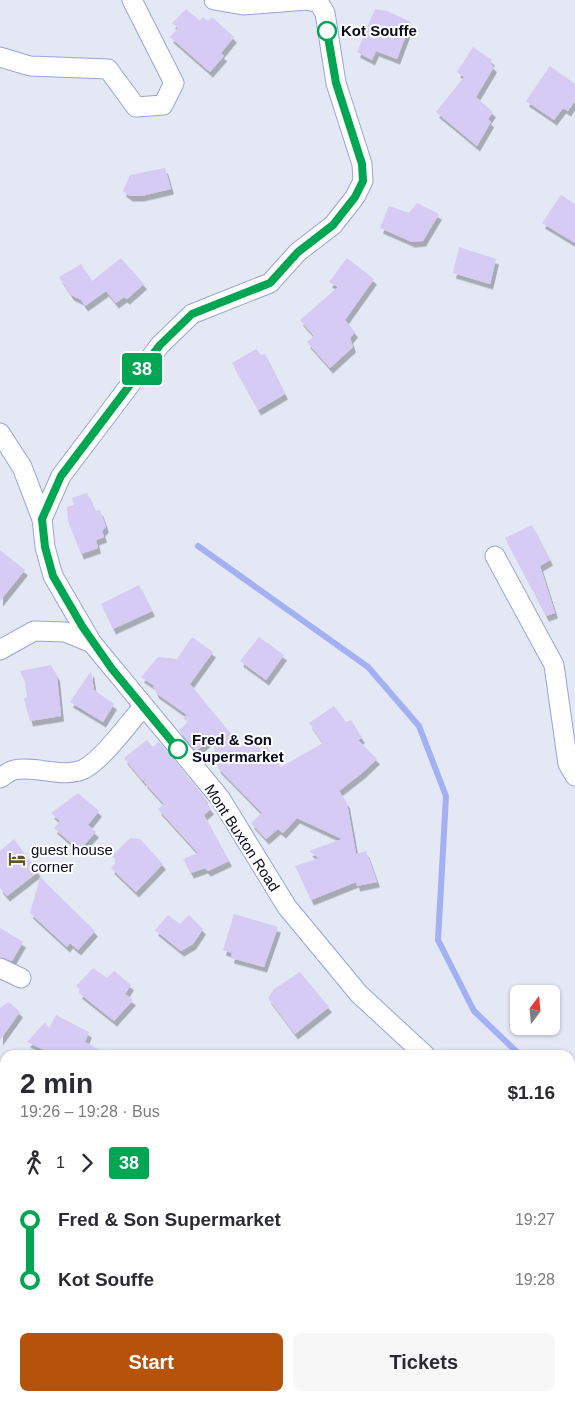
<!DOCTYPE html>
<html lang="en">
<head>
<meta charset="utf-8">
<style>
  body { margin:0; font-family:Arial,sans-serif; background:#f7f7f7; color:#2b2b33; height:100vh; display:flex; flex-direction:column; font-size:19px; white-space:nowrap }
  * { box-sizing:border-box; margin:0 }
  p { font-size:16px; color:#7c7c81 }
  .icon { flex:none; width:28px; height:28px; fill:none; stroke:currentColor; stroke-width:2; stroke-linecap:round; stroke-linejoin:round }
  .map { position:relative; flex:1; overflow:hidden }
  .side { position:absolute; left:0px; top:1050px; width:575px; height:351px; display:flex; flex-direction:column; background:#fff; border-radius:15px 15px 0 0; box-shadow:0 1px 4px #0004 }
  .side>* { flex:none }
  .badge { padding:0 10px; border-radius:4px; font-size:18px; line-height:32px }
  .needle { width:32px; rotate:16deg }
  .tools { position:absolute; left:510px; top:985px; display:grid; gap:10px }
  .tools a { display:grid; place-items:center; width:50px; height:50px; border-radius:8px; background:#fff; box-shadow:0 1px 4px #0004; font-size:25px }
  .map>.badge { position:absolute; translate:-50% -50%; box-shadow:0 0 0 2px #fff }
  .legs { display:flex; align-items:center; gap:8px; height:55px; padding:0 20px; font-size:16px }
  .legs p { margin-inline-start:auto }
  .overview { display:flex; align-items:center; justify-content:space-between; height:85px; padding:0 20px }
  h1 { font-size:28px; font-weight:600; line-height:38px }
  .cta { display:flex; gap:10px; margin-top:auto; padding:10px 20px }
  .cta a { flex:1; height:58px; border-radius:8px; background:#b45309; color:#fff; font-size:20px; font-weight:600; line-height:58px; text-align:center }
  .cta a+a { background:#f7f7f7; color:#2b2b33 }
  ul { padding:0 20px; list-style:none }
  li { display:flex; align-items:center; gap:18px; height:60px; font-size:19px }
  li i { display:grid; place-items:center; width:8px; height:100%; margin:0 6px; background:currentColor }
  li i::after { content:''; width:12px; height:12px; margin:-6px; border:4px solid; border-radius:50%; background:#fff }
  li p { margin-inline-start:auto }
  li:first-child i { background:linear-gradient(#0000 50%,currentColor 0) }
  li:last-child i { background:linear-gradient(currentColor 50%,#0000 0) }
  .map>svg:first-child { display:block }
  .lines { fill:none; stroke-linecap:round; stroke-linejoin:round }
  .stream { stroke:#a3b0f4; stroke-width:6 }
  .building { fill:#d5cbf5; filter:url(#shadow) }
  .minor-casing { stroke:#98a3e0; stroke-width:21 }
  .minor { stroke:#fff; stroke-width:19 }
  .line-1-casing { stroke:#fff; stroke-width:11 }
  .line-1 { stroke:#00a651; stroke-width:8 }
  .stop-1-dot { fill:#fff; stroke:#00a651; stroke-width:2.5 }
  .labels { text-anchor:middle; stroke-width:4; stroke-linejoin:round; paint-order:stroke }
  .stop-label { font-size:15px; font-weight:bold; fill:#080a20; stroke:#fff; text-anchor:start }
  .street-label { font-size:15px; fill:#080a20; stroke:#fff }
  .poi-label { font-size:15px; fill:#080a20; stroke:#fff; text-anchor:start }
</style>
</head>
<body>
<div class="map">
<svg width="575" height="1401" viewBox="0 0 575 1401">
  <defs>
    <filter id="shadow"><feDropShadow dx="3" dy="5.5" stdDeviation="0" flood-color="#0004"/></filter>
  </defs>
  <rect width="100%" height="100%" fill="#e4e7f4"/>
  <g class="lines">
    <g class="stream">
      <polyline points="198,546 368,667 419,726 446,796 438,940 474,1011 520,1055"/>
      <polyline points="570,1087 575,1087"/>
    </g>
  </g>
  <g class="building">
    <polygon points="186,9 200,21 203,17 208,21 212,17 234,37 221,53 224,56 210,72 170,37 178,28 172,23"/>
    <polygon points="375,9 387,11 411,22 397,59 376,51 372,60 357,52"/>
    <polygon points="473,47 492,60 490,63 494,67 476,97 493,112 488,119 491,122 477,146 436,112 464,77 457,72"/>
    <polygon points="550,66 575,84 575,101 568,111 563,108 554,120 526,101"/>
    <polygon points="165,168 171,189 141,196 130,196 123,191 130,175"/>
    <polygon points="561,195 575,204 575,243 542,223"/>
    <polygon points="417,203 439,214 423,241 412,242 380,228 389,206 409,213"/>
    <polygon points="459,247 496,259 490,284 453,273"/>
    <polygon points="121,258 144,284 127,299 124,297 116,303 106,291 85,306 81,300 71,295 59,277 81,264 92,281"/>
    <polygon points="347,258 374,279 345,320 355,332 350,338 353,347 330,368 307,342 314,336 300,320 338,287 329,282"/>
    <polygon points="256,349 261,355 265,354 285,394 258,410 232,363"/>
    <polygon points="87,493 95,511 100,510 106,527 102,531 104,537 96,540 98,548 81,554 68,521 67,507 74,505 72,498"/>
    <polygon points="532,525 550,560 540,566 555,613 546,616 505,538"/>
    <polygon points="0,550 25,570 0,601"/>
    <polygon points="139,585 152,611 113,629 101,604"/>
    <polygon points="192,637 213,652 190,684 242,747 252,739 261,750 267,747 281,767 323,743 309,723 334,706 346,722 351,720 362,738 358,740 377,759 362,773 339,791 347,803 356,854 366,851 377,882 357,886 356,882 311,900 295,866 319,858 309,851 342,839 297,818 283,833 278,829 266,839 251,823 262,813 218,768 212,738 196,751 179,730 188,722 183,718 187,715 156,693 153,685 141,677 158,657 177,659"/>
    <polygon points="259,637 284,655 266,680 240,661"/>
    <polygon points="51,665 57,676 61,716 30,721 24,699 27,697 25,682 20,671"/>
    <polygon points="91,671 94,690 114,704 103,722 70,702"/>
    <polygon points="147,740 153,747 158,742 162,745 205,798 204,800 211,809 204,815 229,861 208,871 205,868 191,873 183,859 198,853 158,809 164,804 144,782 146,777 143,781 124,758"/>
    <polygon points="78,793 99,811 88,825 96,832 79,850 54,828 60,821 51,813"/>
    <polygon points="130,838 140,839 163,864 136,892 111,868 117,861 112,856"/>
    <polygon points="14,839 38,872 7,896 0,888 0,851"/>
    <polygon points="40,877 95,931 78,950 70,943 67,947 30,913"/>
    <polygon points="234,914 278,927 264,967 231,958 232,953 223,950"/>
    <polygon points="168,915 180,924 189,915 203,929 193,944 181,951 155,930"/>
    <polygon points="0,928 23,942 12,961 0,957"/>
    <polygon points="93,968 107,978 114,971 131,985 125,994 133,1000 114,1021 79,993 81,990 76,986"/>
    <polygon points="300,972 329,1007 295,1034 268,998 274,989"/>
    <polygon points="9,1002 20,1012 0,1040 0,1008"/>
    <polygon points="56,1015 89,1032 85,1042 109,1055 55,1055 27,1042 45,1022 49,1028"/>
  </g>
  <g class="lines">
    <g class="minor-casing">
      <g id="minor">
        <polyline points="214,0 243,5 307,0 319,3 325,13 336,83 362,164 363,181 355,197 333,225 298,252 270,283 192,314 160,345 61,476 42,519 45,547 53,576 92,643 220,798 287,907 359,994 425,1055"/>
        <polyline points="0,57 30,66 108,69 136,107 163,105 174,83 132,0"/>
        <polyline points="0,433 22,467 42,519"/>
        <polyline points="495,556 554,665 568,764 575,776"/>
        <polyline points="0,650 34,631 65,632 92,643"/>
        <path d="M 0,778 C 4,776 9,771 14,770 C 36,765 63,779 84,769 C 103,759 128,724 143,707"/>
        <polyline points="0,968 21,978"/>
        <polyline points="570,1129 575,1130"/>
        <polyline points="0,1305 5,1289"/>
        <polyline points="282,1396 287,1401"/>
      </g>
    </g>
    <use href="#minor" class="minor"/>
  </g>
  <g class="lines">
    <g class="line-1-casing">
      <polyline id="line-1" points="178,749 112,669 82,626 53,576 45,547 42,519 61,476 160,345 192,314 270,283 298,252 333,225 355,197 363,181 362,164 336,83 327,31"/>
    </g>
    <use href="#line-1" class="line-1"/>
  </g>
  <defs>
    <g id="hotel-bare" transform="scale(1.35)"><path d="M-6-4.5h1.5V1H6V5H4.5V3h-9V5H-6ZM-4 0a1.8 1.8 0 1 1 3.6 0ZM.5 0V-2.5h3Q6-2.5 6 0Z" fill="#625522" stroke="#fff" stroke-width="2.5" paint-order="stroke"/></g>
  </defs>
  <g fill-rule="evenodd">
    <use href="#hotel-bare" x="17" y="859"/>
  </g>
  <g class="stop-1-dot">
    <circle cx="327" cy="31" r="9"/>
    <circle cx="178" cy="749" r="9"/>
  </g>
  <g class="labels">
    <g class="stop-label">
      <text x="341" y="36">Kot Souffe</text>
      <text x="192" y="745">Fred &amp; Son<tspan x="192" dy="17">Supermarket</tspan></text>
    </g>
    <g class="street-label">
      <text transform="translate(242 838) rotate(57)" y="5">Mont Buxton Road</text>
    </g>
    <g class="poi-label">
      <text x="31" y="855">guest house<tspan x="31" dy="17">corner</tspan></text>
    </g>
  </g>
</svg>
<div class="tools">
<a><svg class="needle" viewBox="-14 -14 28 28"><path d="M0-13l5 13h-10z" fill="#e53935"/><path d="M0 13l5-13h-10z" fill="#7c7c81"/></svg></a>
</div>
<b class="badge" style="left:142px;top:369px;background:#00a651;color:#fff">38</b>
<section class="side">
<div class="overview"><div><h1>2 min</h1><p>19:26 – 19:28 · Bus</p></div><b>$1.16</b></div>
<div class="legs"><svg class="icon" aria-label="walk" viewBox="0 0 24 24"><circle cx="13" cy="4" r="2"/><path d="M13 8l-2 6 4 7M11 14l-3 7M7 12l3-4h3l4 4"/></svg>1<svg class="icon" aria-label="forward" viewBox="0 0 24 24"><path d="M9 5l7 7-7 7"/></svg><b class="badge" style="background:#00a651;color:#fff">38</b></div>
<ul>
<li><i style="color:#00a651"></i><b>Fred &amp; Son Supermarket</b><p>19:27</p></li>
<li><i style="color:#00a651"></i><b>Kot Souffe</b><p>19:28</p></li>
</ul>
<div class="cta"><a>Start</a><a>Tickets</a></div>
</section>
</div>
</body>
</html>
